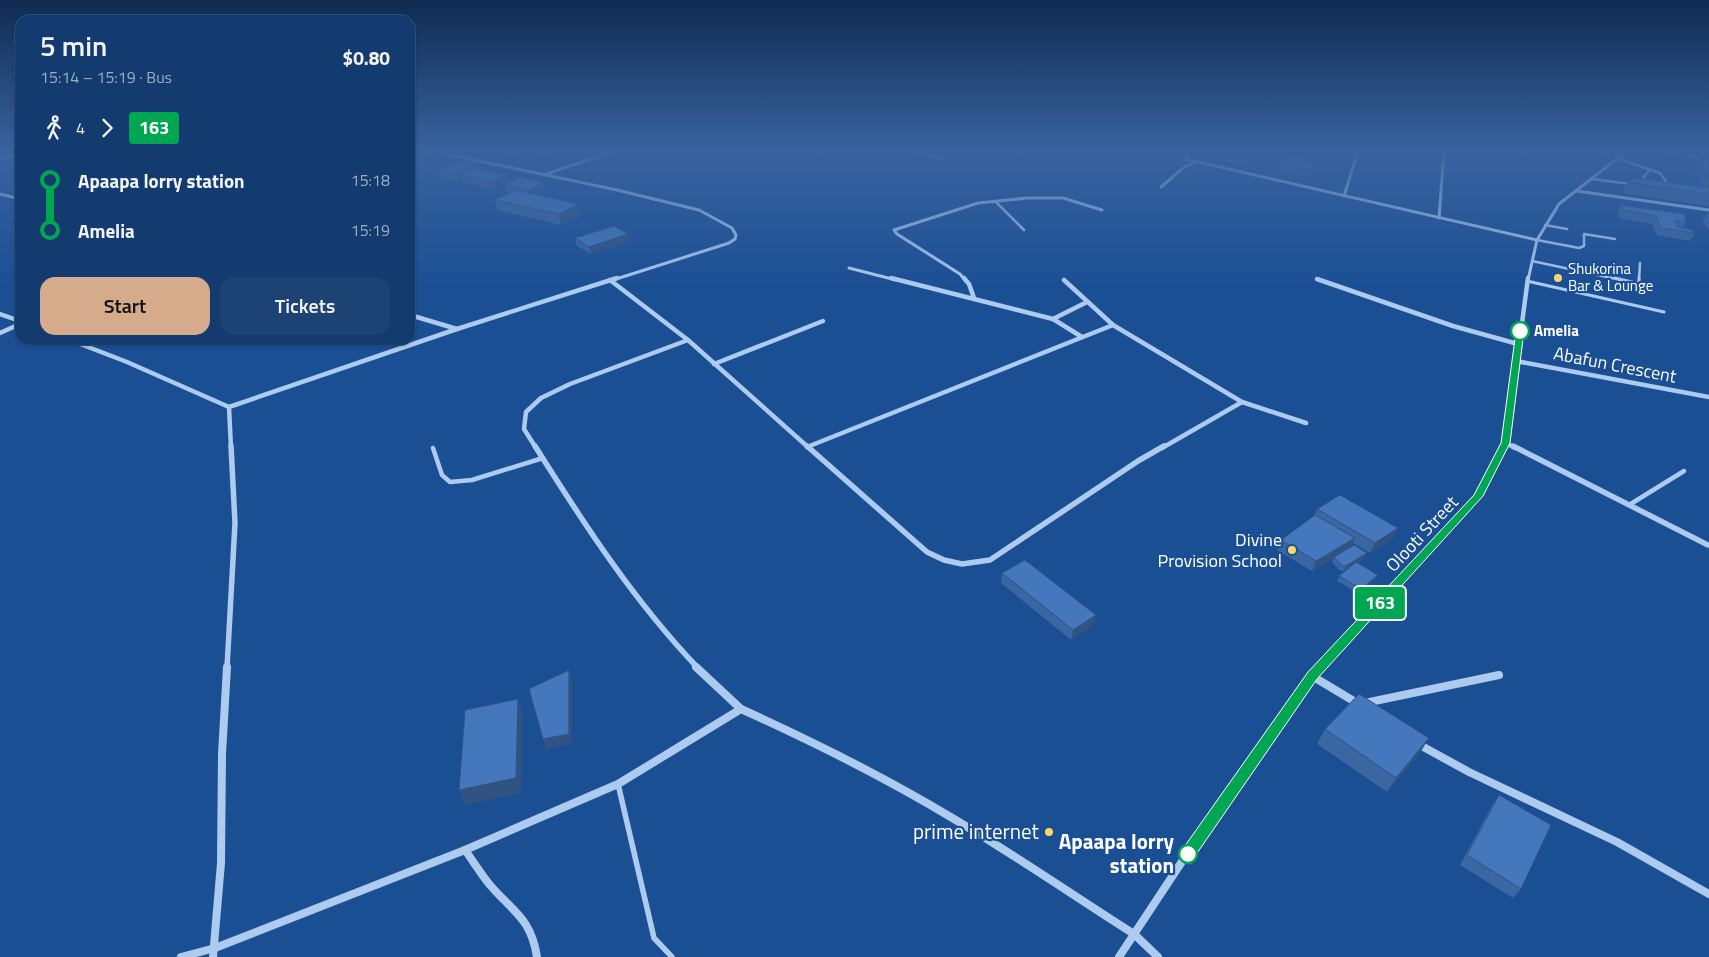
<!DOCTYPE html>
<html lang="en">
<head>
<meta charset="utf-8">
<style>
  body { margin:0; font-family:"Titillium Web",sans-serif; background:#1d4274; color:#f1f3f6; height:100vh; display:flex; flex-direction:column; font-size:19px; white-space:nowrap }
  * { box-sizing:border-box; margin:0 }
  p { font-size:16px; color:#9dadc3 }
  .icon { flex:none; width:28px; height:28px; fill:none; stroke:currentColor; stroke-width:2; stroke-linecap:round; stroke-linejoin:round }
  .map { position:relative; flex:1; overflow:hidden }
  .drawer { position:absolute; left:15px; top:15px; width:400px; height:330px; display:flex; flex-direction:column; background:#143b6f; border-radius:15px; box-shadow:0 1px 4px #0004,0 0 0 1px #335582 }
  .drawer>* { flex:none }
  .badge { padding:0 10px; border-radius:4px; font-size:18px; line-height:32px }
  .map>.badge { position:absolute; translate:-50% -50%; box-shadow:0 0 0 2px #fff }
  .legs { display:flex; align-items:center; gap:8px; height:55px; padding:0 25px; font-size:16px }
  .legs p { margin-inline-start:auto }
  .head { display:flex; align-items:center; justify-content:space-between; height:85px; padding:0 25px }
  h1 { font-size:28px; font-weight:600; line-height:38px }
  .action { display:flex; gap:10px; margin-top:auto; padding:10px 25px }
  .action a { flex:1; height:58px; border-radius:15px; background:#d6ab8b; color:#111; font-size:20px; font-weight:600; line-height:58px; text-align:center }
  .action a+a { background:#1d4274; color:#f1f3f6 }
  ul { padding:0 25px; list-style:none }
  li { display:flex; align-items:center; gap:18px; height:50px; font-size:19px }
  li i { display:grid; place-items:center; width:8px; height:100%; margin:0 6px; background:currentColor }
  li i::after { content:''; width:12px; height:12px; margin:-6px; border:4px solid; border-radius:50%; background:#143b6f }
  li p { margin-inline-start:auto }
  li:first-child i { background:linear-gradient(#0000 50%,currentColor 0) }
  li:last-child i { background:linear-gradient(currentColor 50%,#0000 0) }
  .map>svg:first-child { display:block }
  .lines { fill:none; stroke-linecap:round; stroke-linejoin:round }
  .service-far3 { stroke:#adcaef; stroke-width:2.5 }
  .service-far2 { stroke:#adcaef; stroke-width:3 }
  .service-far1 { stroke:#adcaef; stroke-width:4.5 }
  .service { stroke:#adcaef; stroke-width:5.5 }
  .minor-far3 { stroke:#adcaef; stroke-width:3 }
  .minor-far2 { stroke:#adcaef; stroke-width:4.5 }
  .minor-far1 { stroke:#adcaef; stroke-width:5.5 }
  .minor { stroke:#adcaef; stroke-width:8 }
  .tertiary { fill:#adcaef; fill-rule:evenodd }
  .wall { fill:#3a66a1 }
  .shaded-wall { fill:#305383 }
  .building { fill:#47b; stroke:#305383 }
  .line-1 { fill:#00a651; stroke:#fff }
  .poi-dot { fill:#ffd66b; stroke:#1b4f94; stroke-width:2 }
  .stop-1-dot { fill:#fff; stroke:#00a651; stroke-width:2.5 }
  .labels { text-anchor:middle; stroke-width:4.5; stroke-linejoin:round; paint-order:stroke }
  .far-poi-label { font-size:15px; fill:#fff; stroke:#1b4f94; text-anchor:start }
  .far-stop-label { font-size:15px; font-weight:bold; fill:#fff; stroke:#1b4f94; text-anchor:start }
  .street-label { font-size:18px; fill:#fff; stroke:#1b4f94 }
  .poi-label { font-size:18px; fill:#fff; stroke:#1b4f94; text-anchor:end }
  .near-poi-label { font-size:21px; fill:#fff; stroke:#1b4f94; text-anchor:end }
  .near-stop-label { font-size:21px; font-weight:bold; fill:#fff; stroke:#1b4f94; text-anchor:end }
</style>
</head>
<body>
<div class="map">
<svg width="1709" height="957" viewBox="0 0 1709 957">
  <rect width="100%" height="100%" fill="#1b4f94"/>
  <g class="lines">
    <g class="service-far3">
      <polyline points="1606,151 1624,154"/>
      <polyline points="1587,154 1592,151"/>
      <polyline points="1619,159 1660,173 1669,186"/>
      <polyline points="1592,179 1631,184"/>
      <polyline points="1641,181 1650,169"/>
      <polyline points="997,203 1024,230"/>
      <polyline points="1545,225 1567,229"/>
      <polyline points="1537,240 1579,248 1584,246 1584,234 1615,239"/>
      <polyline points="1532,261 1621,280"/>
      <polyline points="1639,280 1640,263"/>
    </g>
    <g class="service-far2">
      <polyline points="1615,278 1636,283 1639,282 1639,278"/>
      <polyline points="1527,281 1664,312"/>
    </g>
    <g class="service-far1">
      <polyline points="433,448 442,475 450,482 472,480 543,458"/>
      <polyline points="1629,505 1684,471"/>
    </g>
    <polyline class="service" points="618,784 654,938 672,957"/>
    <g class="minor-far3">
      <polyline points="432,151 617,190 699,210 732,228 736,235 735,239 729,243 613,280"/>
      <polyline points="916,151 943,159"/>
      <polyline points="1189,151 1185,159 1537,240"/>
      <polyline points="0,159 20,153"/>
      <polyline points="546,174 614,151"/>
      <polyline points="1161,187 1183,168 1196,162"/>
      <polyline points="1577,191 1709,210"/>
      <polyline points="0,194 20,199"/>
      <polyline points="1344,196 1358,151"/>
      <polyline points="1439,218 1444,151"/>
      <polyline points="849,268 896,280"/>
      <polyline points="1317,279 1319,280"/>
      <polyline points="965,280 960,274 897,234 894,230 978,203 1027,198 1063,198 1102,210"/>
      <polyline points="1528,280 1537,240 1559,204 1627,151"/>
    </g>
    <g class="minor-far2">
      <polyline points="891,278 1053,319 1087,302"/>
      <polyline points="964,278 969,284 974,298"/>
      <polyline points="1317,279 1453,326 1518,344"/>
      <polyline points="610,280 688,340 809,448"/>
      <polyline points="1064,280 1113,325 1242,402 1306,423"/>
      <polyline points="0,314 20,321"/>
      <polyline points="410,315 457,329"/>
      <polyline points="1053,319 1082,337"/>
      <polyline points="0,333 20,324"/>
      <polyline points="70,340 127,362 229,407 457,329 617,278"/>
      <polyline points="1516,361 1709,397"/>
      <polyline points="714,364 823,321"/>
      <polyline points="229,407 231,448"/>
      <polyline points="1506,443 1515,448"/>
      <polyline points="807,447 1113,325"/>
      <polyline points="536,448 524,429 526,412 541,398 570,384 688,340"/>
      <polyline points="1162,448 1242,402"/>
      <polyline points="1504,448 1506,443 1528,278"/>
    </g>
    <g class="minor-far1">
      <path d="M 535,446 C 584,524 634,601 698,668"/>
      <polyline points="807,446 927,552 944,560 962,564 990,560 1138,461 1164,446"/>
      <polyline points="1513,446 1708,545"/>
      <polyline points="227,668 235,523 231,446"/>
      <polyline points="1319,668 1478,496 1504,446"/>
    </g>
    <g class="minor">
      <polyline points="696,667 741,709"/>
      <polyline points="1312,676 1357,703"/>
      <polyline points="1365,703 1499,675"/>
      <polyline points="1418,744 1469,772 1617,842 1709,894"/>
      <path d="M 465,850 C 473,861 481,874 490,885 C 513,912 531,918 537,957"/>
      <path d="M 181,957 L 215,948 L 465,850 L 618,784 L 741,709 C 814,742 886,778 954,819 C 1015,855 1074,896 1134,934 L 1158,957"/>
      <polyline points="213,957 221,863 222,754 227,667"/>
      <polyline points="1119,957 1187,854 1312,676 1320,667"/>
    </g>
    <polygon class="tertiary" points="1662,151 1672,151 1709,160 1709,162"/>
  </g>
  <g class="wall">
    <polygon points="555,151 528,161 519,158 518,152"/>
    <polygon points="931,151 954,151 943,155"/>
    <polygon points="1286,151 1318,151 1314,162 1310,177 1277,172 1283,155 1285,155"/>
    <polygon points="1221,154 1256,154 1250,166 1220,161"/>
    <polygon points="1700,157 1709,158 1709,206 1622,193 1627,182 1703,187 1694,167"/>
    <polygon points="479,164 480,169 506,175 508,182 493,189 463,182 462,179 457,181 440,177 439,170"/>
    <polygon points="543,183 544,190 536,195 581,215 561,225 497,210 495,200 509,193 506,192 504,185"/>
    <polygon points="1621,205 1686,222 1683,228 1695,233 1690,241 1657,235 1652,224 1619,218 1618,212"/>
    <polygon points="1707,214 1709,214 1709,230 1702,221"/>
    <polygon points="628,234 629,242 591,254 577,246 575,238"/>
    <polygon points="1317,509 1394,538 1370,553 1353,543 1351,547 1367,553 1365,558 1357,563 1376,580 1359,594 1337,581 1339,576 1352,566 1344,571 1339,570 1332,562 1334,558 1312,571 1277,550 1281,540 1314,516"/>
    <polygon points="1002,573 1094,625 1071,640 1001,583"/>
    <polygon points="1325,729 1420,753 1387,792 1317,744"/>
    <polygon points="1499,795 1521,889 1513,898 1460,865 1492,805"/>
  </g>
  <g class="shaded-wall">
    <polygon points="536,151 555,151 528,161 527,154"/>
    <polygon points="819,151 829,151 819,154"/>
    <polygon points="943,151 954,151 943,155"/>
    <polygon points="1256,151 1257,151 1256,154 1250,166 1252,159"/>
    <polygon points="479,164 481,171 461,175 462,179 457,181 455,174"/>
    <polygon points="506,175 508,182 493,189 491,182"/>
    <polygon points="543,183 544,190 531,197 529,190"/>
    <polygon points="579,204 581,215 561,225 559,214"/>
    <polygon points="628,234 629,242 591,254 589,247"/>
    <polygon points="1398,528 1394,538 1370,553 1375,543"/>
    <polygon points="1355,538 1351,548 1312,571 1316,561"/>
    <polygon points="1367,553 1365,558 1344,571 1346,566"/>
    <polygon points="1378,575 1376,580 1359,594 1361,589"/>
    <polygon points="1096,615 1094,625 1071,640 1073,630"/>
    <polygon points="569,670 572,680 572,744 546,749 543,739"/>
    <polygon points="518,699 523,714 521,793 465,805 459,790"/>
    <polygon points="1429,738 1420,753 1387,792 1396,778"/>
  </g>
  <g class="building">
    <polygon points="519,151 536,151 527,154 518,152"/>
    <polygon points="1223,151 1256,151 1252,159 1221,154"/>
    <polygon points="1292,151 1318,151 1317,155"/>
    <polygon points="1283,155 1315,159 1312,170 1279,165"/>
    <polygon points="1700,157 1709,158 1709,177"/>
    <polygon points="463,160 479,164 455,174 439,170"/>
    <polygon points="476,168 506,175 491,182 461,175"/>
    <polygon points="520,177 543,183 529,190 504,185"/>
    <polygon points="1636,178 1709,188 1709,194 1627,182"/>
    <polygon points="515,190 579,204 559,214 495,200"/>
    <polygon points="1621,205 1684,214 1686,222 1675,221 1678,227 1692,230 1695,233 1661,228 1656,216 1623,210"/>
    <polygon points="614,226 628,234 589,247 575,238"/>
    <polygon points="1340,495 1398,528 1375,543 1317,509"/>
    <polygon points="1315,515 1355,538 1316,561 1281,540"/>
    <polygon points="1354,545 1367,553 1346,566 1341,565 1334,557"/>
    <polygon points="1025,560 1096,615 1073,630 1002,573"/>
    <polygon points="1356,562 1378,575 1361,589 1339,576"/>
    <polygon points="569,670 569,734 543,739 529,689"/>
    <polygon points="1359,694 1429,738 1396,778 1325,729"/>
    <polygon points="518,699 516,778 459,790 465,710"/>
    <polygon points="1499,795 1551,825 1521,889 1467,855"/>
  </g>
  <linearGradient id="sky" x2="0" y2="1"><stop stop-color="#0f2b51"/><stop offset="0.53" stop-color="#39639f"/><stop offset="1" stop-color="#39639f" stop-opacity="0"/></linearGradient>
  <rect width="1709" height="285" fill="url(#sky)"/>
  <polygon class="line-1" points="1520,329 1524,331 1510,443 1483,496 1317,679 1193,859 1188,861 1182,859 1180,854 1182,850 1308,672 1474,495 1501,443 1516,331"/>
  <g class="poi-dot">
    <circle cx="1558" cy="278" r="5"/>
    <circle cx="1292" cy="550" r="5"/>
    <circle cx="1049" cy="832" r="5"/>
  </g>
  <g class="stop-1-dot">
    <circle cx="1520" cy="331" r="9"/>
    <circle cx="1188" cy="854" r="9"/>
  </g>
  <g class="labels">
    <g class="far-poi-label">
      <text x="1568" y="274">Shukorina<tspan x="1568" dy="17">Bar &amp; Lounge</tspan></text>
    </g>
    <g class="far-stop-label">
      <text x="1534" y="336">Amelia</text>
    </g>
    <g class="street-label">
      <text transform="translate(1615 365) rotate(11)" y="6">Abafun Crescent</text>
      <text transform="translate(1422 534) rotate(-47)" y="6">Olooti Street</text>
    </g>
    <g class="poi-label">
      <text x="1282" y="546">Divine<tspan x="1282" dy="21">Provision School</tspan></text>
    </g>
    <g class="near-poi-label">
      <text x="1039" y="839">prime internet</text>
    </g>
    <g class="near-stop-label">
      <text x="1174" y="849">Apaapa lorry<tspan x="1174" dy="24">station</tspan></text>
    </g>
  </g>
</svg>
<b class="badge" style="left:1380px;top:603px;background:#00a651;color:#fff">163</b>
<section class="drawer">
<div class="head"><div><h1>5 min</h1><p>15:14 – 15:19 · Bus</p></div><b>$0.80</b></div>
<div class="legs"><svg class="icon" aria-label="walk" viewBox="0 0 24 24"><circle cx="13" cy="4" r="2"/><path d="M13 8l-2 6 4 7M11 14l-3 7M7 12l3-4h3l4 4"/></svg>4<svg class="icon" aria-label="forward" viewBox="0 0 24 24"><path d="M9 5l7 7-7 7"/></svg><b class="badge" style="background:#00a651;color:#fff">163</b></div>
<ul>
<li><i style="color:#00a651"></i><b>Apaapa lorry station</b><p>15:18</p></li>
<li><i style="color:#00a651"></i><b>Amelia</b><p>15:19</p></li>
</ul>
<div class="action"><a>Start</a><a>Tickets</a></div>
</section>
</div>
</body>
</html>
